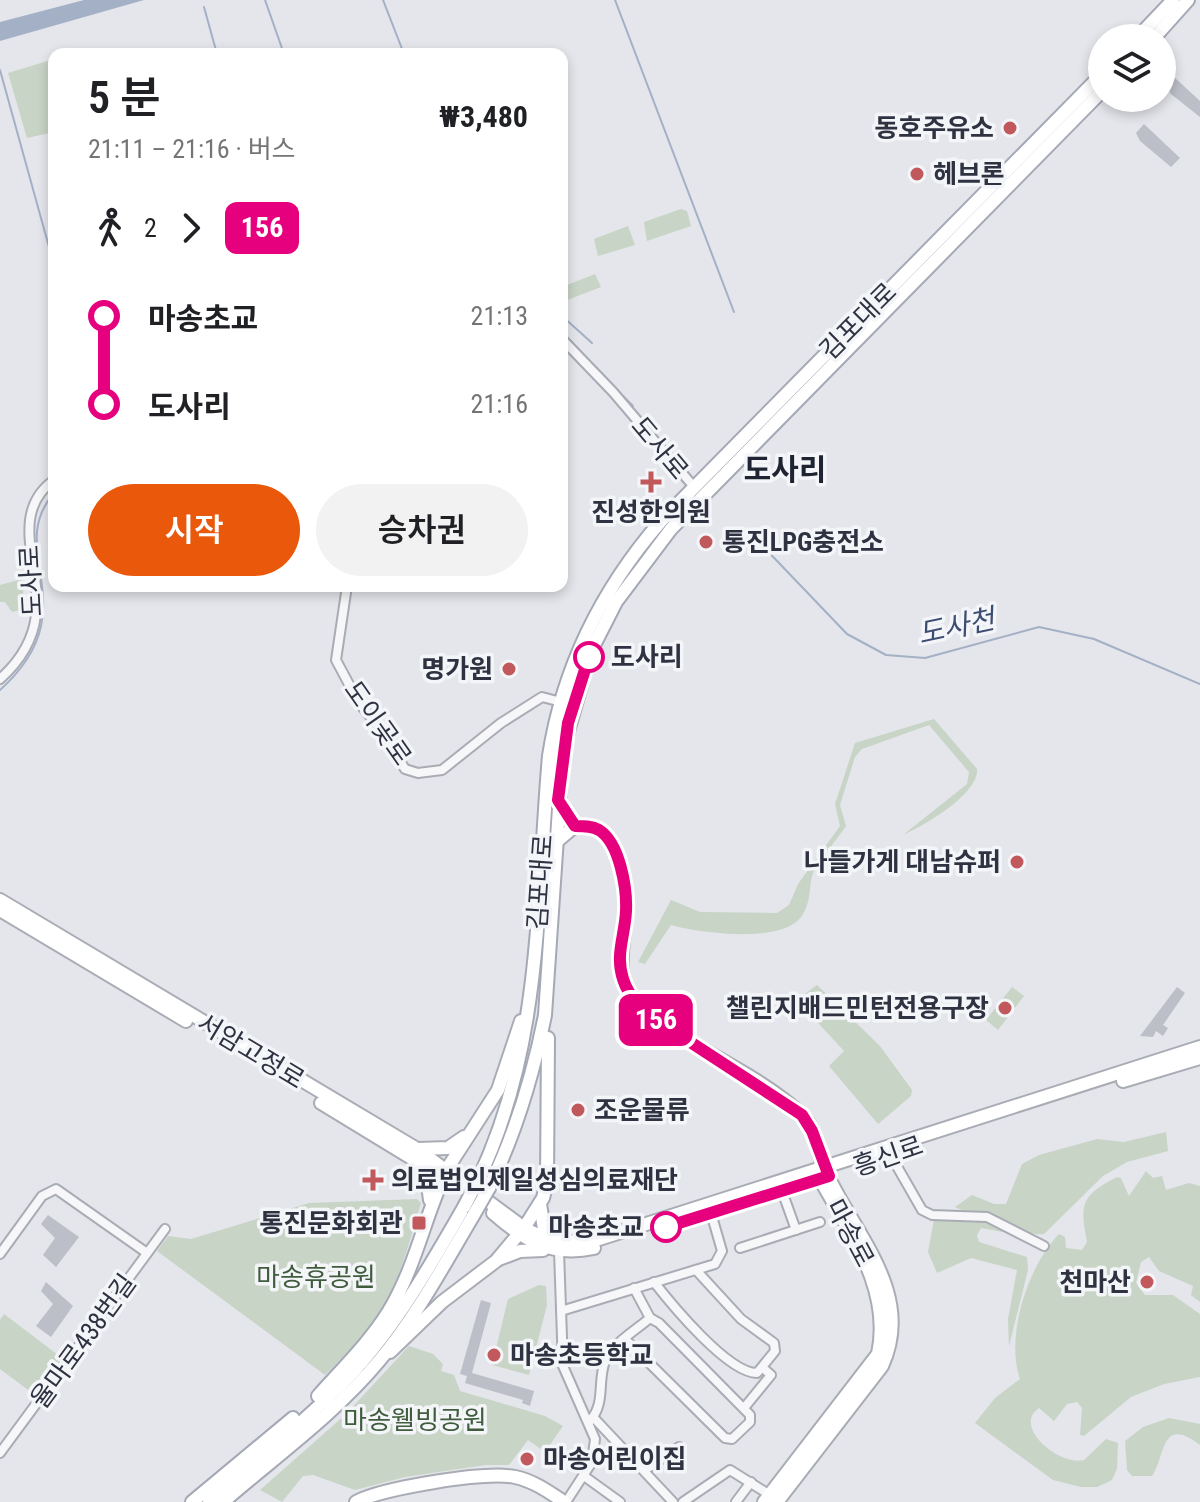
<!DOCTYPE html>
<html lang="ko">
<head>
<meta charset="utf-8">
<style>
  body { margin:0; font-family:"Roboto Condensed","Noto Sans KR",sans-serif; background:#f2f2f2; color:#202124; height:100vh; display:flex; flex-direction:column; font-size:30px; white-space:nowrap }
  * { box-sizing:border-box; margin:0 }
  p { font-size:26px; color:#757577 }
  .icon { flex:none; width:44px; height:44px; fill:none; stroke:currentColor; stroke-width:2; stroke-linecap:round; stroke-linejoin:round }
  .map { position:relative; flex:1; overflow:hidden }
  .drawer { position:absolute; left:48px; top:48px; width:520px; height:544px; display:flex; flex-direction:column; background:#fff; border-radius:16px; box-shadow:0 4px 12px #0003 }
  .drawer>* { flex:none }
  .badge { padding:0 16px; border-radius:12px; font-size:28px; line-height:52px }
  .buttons { position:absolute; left:1088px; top:24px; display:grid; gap:16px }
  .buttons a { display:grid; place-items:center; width:88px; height:88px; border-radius:50%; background:#fff; box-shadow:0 4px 12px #0003; font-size:40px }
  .map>.badge { position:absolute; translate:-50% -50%; box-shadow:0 0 0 4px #fff }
  .legs { display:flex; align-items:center; gap:12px; height:88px; padding:0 40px; font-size:26px }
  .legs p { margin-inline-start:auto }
  .summary { display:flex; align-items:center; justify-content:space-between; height:136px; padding:0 40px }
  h1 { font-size:44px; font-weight:600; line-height:60px }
  .cta { display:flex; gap:16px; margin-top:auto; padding:16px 40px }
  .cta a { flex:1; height:92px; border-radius:48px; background:#ea580c; color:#fff; font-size:32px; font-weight:600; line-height:92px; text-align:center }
  .cta a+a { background:#f2f2f2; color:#202124 }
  ul { padding:0 40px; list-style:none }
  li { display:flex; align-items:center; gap:28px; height:88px; font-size:30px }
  li i { display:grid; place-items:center; width:12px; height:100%; margin:0 10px; background:currentColor }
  li i::after { content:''; width:20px; height:20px; margin:-10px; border:6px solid; border-radius:50%; background:#fff }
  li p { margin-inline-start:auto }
  li:first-child i { background:linear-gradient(#0000 50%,currentColor 0) }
  li:last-child i { background:linear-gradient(currentColor 50%,#0000 0) }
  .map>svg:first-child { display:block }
  .green { fill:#c8d4c6 }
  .water { fill:#a4b0c6 }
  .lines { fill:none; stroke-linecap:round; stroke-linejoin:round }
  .stream { stroke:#a4b0c6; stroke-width:2 }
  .building { fill:#bcbfc7 }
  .street-casing { stroke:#aaacb5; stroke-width:12 }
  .secondary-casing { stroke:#aaacb5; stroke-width:16 }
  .primary-casing { stroke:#a5a9b5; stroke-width:16 }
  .street { stroke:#f7f7f9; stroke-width:8 }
  .secondary { stroke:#fff; stroke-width:12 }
  .primary { stroke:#fff; stroke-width:12 }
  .primary-bridge-casing { stroke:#a5a9b5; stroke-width:16; stroke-linecap:butt }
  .primary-bridge { stroke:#fff; stroke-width:12 }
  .line-1-casing { stroke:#fff; stroke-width:18 }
  .line-1 { stroke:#e6007e; stroke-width:12 }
  .poi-dot { fill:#c1585b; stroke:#f4f5f8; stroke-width:3 }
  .stop-1-dot { fill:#fff; stroke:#e6007e; stroke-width:4 }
  .labels { text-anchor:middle; stroke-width:7; stroke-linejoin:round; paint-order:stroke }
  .poi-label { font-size:26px; font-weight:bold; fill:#2e3241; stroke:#f4f5f8; text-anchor:end }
  .street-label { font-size:26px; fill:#2e3241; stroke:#f4f5f8 }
  .stop-label { font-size:26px; font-weight:bold; fill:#2e3241; stroke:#f4f5f8; text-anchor:start }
  .park-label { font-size:26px; fill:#3f5c3c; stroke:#f4f5f8 }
  .water-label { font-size:28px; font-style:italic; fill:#3c4d71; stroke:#f4f5f8 }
  .quarter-label { font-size:30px; font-weight:bold; fill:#1f2432; stroke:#f4f5f8 }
</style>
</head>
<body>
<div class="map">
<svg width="1200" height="1502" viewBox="0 0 1200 1502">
  <rect width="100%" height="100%" fill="#e4e6eb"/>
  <g class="green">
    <polygon points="54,59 54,132 27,138 8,73"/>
    <polygon points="681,209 687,211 691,226 647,241 644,222"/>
    <polygon points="628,226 635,245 598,256 594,239"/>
    <polygon points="595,274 601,287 562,302 562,287"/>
    <polygon points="22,579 25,609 12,612 5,602 0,602 0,585"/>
    <path d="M 934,719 L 977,769 C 979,794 924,826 903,835 L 967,784 L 969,772 L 929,725 L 862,749 L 855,757 L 840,805 L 846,826 C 836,841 823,855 814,871 C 808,882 813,901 801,917 C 782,944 699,933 671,925 L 645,964 L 638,962 L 671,900 L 700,912 L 777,913 L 789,905 L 798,884 L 840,826 L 835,804 L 855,743 Z"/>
    <polygon points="817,985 880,1046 912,1090 911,1096 878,1124 829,1066 844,1051 797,1000"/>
    <polygon points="1012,987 1024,996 998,1030 986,1020"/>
    <path d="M 1166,1132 L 1168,1151 L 1127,1162 L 1103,1176 L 1044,1234 C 1026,1237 1008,1220 991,1214 C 980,1210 963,1213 955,1207 L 972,1195 L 994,1204 L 1006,1204 L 1022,1164 L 1039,1155 L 1097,1139 L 1124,1142 Z"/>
    <path d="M 1146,1171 L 1153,1178 L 1162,1176 L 1166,1190 L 1189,1183 L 1200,1186 L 1200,1302 L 1191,1295 L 1193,1286 L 1159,1271 L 1149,1257 L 1141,1262 L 1136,1283 L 1145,1295 L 1173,1295 L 1200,1314 L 1200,1377 L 1164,1384 L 1131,1397 L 1084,1436 L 1080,1435 L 1082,1408 L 1077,1402 L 1067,1404 L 1054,1421 L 1039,1408 C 1011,1427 1061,1467 1084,1460 L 1106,1439 L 1118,1443 L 1117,1469 L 1112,1480 L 1097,1487 L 1081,1487 L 1053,1480 L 975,1423 L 995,1398 L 1020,1379 C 1005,1336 1028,1266 1059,1234 L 1065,1237 L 1066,1248 L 1082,1250 L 1087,1242 C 1080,1205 1080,1196 1117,1177 L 1121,1178 L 1129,1196 Z"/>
    <path d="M 417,1199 L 421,1203 C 397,1286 390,1313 325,1375 L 157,1251 L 168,1236 L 191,1239 L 309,1203 Z"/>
    <polygon points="934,1219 986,1220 1009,1233 981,1228 977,1235 979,1242 1027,1257 1028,1270 1009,1346 1008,1319 1017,1270 971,1258 937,1273 928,1252"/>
    <polygon points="539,1285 546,1286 547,1305 529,1375 492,1365 508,1299"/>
    <polygon points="4,1314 62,1358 35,1395 0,1369 0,1320"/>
    <polygon points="409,1346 433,1354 443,1364 441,1371 454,1375 460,1391 545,1416 563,1426 545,1452 528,1440 509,1465 486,1465 405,1477 355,1490 313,1475 303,1476 282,1502 260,1490 345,1415"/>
    <path d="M 1169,1418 L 1200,1424 L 1200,1445 C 1160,1415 1166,1456 1152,1476 L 1132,1476 L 1127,1470 L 1125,1441 L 1143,1427 Z"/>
  </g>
  <polygon class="water" points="84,0 144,0 0,41 0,22"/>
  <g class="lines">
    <g class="stream">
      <polyline points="265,0 284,54"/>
      <polyline points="383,0 404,54"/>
      <polyline points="615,0 734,312"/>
      <polyline points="204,7 217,54"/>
      <polyline points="0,70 54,265"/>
      <polyline points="562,316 592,343"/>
      <polyline points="562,332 613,385"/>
      <polyline points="619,392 633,406"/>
      <polyline points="755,538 847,634 886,655 925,658 1039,627 1094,639 1200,684"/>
      <path d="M 0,690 C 90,609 3,551 54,493"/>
    </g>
  </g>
  <g class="building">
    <polygon points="1174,77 1200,101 1200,117 1171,94 1166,86"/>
    <polygon points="1144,124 1180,158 1171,167 1140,141 1136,133"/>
    <polygon points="1177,987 1185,993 1163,1025 1168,1028 1163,1036 1156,1031 1153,1037 1140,1036"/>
    <polygon points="48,1215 79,1237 56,1267 43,1255 55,1238 41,1224"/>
    <polygon points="46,1282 73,1306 51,1337 36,1326 53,1304 41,1291"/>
    <polygon points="481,1300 491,1303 472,1373 534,1391 530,1406 522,1403 523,1400 465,1383 467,1376 460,1374"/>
  </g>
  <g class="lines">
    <g class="street-casing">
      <g id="street">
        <polyline points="562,339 613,392 694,487"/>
        <polyline points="347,586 336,660 359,703 378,726 405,769 418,773 442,770 501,723 542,697 573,705"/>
        <path d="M 0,679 C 19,662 33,641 36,615 C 43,569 7,514 54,480"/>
        <polyline points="887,1149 922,1210 932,1215 987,1217 1044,1246"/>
        <polyline points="782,1191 796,1230"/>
        <polyline points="740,1248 820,1222"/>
        <polyline points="559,1251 563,1366 595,1439 592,1462 566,1502"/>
        <polyline points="0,1254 42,1196 56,1189 147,1253"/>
        <path d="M 654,1282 C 672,1305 728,1373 757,1373 L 775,1351 L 774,1343 L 741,1319 L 696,1270"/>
        <polyline points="634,1288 650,1318"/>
        <polyline points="561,1311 715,1264 722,1251 711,1213"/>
        <polyline points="744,1408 771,1375 763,1368"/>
        <polyline points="593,1417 673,1502"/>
        <path d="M 590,1421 C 606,1402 597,1383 605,1361 C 612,1344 636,1330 650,1318 L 659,1323 L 750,1415 L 750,1422 L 732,1439 L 725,1438 L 625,1339"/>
        <polyline points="0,1453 165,1229"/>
        <polyline points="645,1470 679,1447"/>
        <polyline points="584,1476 620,1502"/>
        <polyline points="683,1502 730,1470 770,1495"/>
        <polyline points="736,1502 751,1482"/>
      </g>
    </g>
    <g class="secondary-casing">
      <g id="secondary">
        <path d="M 555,843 L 575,826 C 583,826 592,826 599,830 C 619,842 626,887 626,909 C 625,946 609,982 644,1010 C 692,1050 756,1072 802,1115 C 817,1129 817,1152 825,1170 C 853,1233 916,1293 882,1366 L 777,1502"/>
        <path d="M 0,900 L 417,1149 L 524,1228 C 546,1241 568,1244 593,1241 L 1200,1047"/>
        <polyline points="0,910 186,1021"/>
        <polyline points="1123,1081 1200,1058"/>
        <polyline points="321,1103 449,1181"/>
        <polyline points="418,1149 448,1148 464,1137"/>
        <polyline points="447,1169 498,1090 521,1021"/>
        <path d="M 493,1213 C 525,1241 551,1257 594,1248"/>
        <polyline points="499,1259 520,1251 543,1250"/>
        <polyline points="390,1352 442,1302 496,1261 523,1229"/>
        <path d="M 356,1502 C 383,1488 485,1471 515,1477 C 534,1481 549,1492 564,1502"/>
        <path d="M 764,1502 L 878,1354 C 892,1289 850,1234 820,1179 L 825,1170"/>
      </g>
    </g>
    <g class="primary-casing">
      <g id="primary">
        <polyline points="1137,38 1173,0"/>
        <polyline points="1154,38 1188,0"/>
        <polyline points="559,802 575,826"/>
        <polyline points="412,1157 427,1178 430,1200"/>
        <path d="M 478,1180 C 543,1044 536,902 549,756 C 563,666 602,589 661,521 L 1102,74"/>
        <path d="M 489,1188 C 516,1132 533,1076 545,1015 L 563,749 L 591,651 L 616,602 L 671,529 L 1102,91"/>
        <polyline points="540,1204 544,1229 567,1242"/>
        <polyline points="524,1228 543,1198 547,1182 548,1038"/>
        <path d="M 318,1396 C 342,1369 370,1342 389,1311 C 416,1266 425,1215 447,1169"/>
        <polyline points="192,1502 293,1418"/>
        <path d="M 209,1502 C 252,1465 297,1428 338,1388 C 390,1336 428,1270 464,1207"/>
        <path d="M 223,1502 C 275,1457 335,1414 379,1361 C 416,1317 444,1265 473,1216"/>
      </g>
    </g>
    <use href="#street" class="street"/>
    <use href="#secondary" class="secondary"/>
    <use href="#primary" class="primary"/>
    <g class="primary-bridge-casing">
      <g id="primary-bridge">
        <polyline points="464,1207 478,1180"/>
        <polyline points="473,1216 489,1188"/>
      </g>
    </g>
    <use href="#primary-bridge" class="primary-bridge"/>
  </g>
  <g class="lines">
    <g class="line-1-casing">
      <path id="line-1" d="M 589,657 L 568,723 L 558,800 L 575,826 C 583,826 592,826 599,830 C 620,843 627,889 626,911 C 625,935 615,955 623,979 C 629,998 642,1009 658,1021 L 802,1115 L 812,1131 L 829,1176 L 666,1227"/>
    </g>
    <use href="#line-1" class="line-1"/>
  </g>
  <g class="poi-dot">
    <circle cx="1010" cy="128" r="8"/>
    <circle cx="917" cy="174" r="8"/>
    <path d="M647 470h8v8h8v8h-8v8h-8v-8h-8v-8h8z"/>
    <circle cx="706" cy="542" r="8"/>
    <circle cx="509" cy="669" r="8"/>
    <circle cx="1017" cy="862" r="8"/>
    <circle cx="1005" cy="1008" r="8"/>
    <circle cx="578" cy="1110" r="8"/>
    <path d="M369 1168h8v8h8v8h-8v8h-8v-8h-8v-8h8z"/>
    <rect x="411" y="1215" width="16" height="16" rx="4"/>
    <circle cx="1147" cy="1282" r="8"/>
    <circle cx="494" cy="1355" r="8"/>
    <circle cx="527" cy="1459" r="8"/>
  </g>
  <g class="stop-1-dot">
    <circle cx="589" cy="657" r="14"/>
    <circle cx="666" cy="1227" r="14"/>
  </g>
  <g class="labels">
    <g class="poi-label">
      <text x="994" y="137">동호주유소</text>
      <text x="933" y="183" text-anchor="start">헤브론</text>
      <text x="651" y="521" text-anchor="middle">진성한의원</text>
      <text x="722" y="551" text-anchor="start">통진LPG충전소</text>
      <text x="493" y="678">명가원</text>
      <text x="1001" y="871">나들가게 대남슈퍼</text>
      <text x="989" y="1017">챌린지배드민턴전용구장</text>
      <text x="594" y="1119" text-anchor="start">조운물류</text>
      <text x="391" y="1189" text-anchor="start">의료법인제일성심의료재단</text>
      <text x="403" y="1232">통진문화회관</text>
      <text x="1131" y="1291">천마산</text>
      <text x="510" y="1364" text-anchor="start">마송초등학교</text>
      <text x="543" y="1468" text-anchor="start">마송어린이집</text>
    </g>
    <g class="street-label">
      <text transform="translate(858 321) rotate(-45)" y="9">김포대로</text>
      <text transform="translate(660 448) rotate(50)" y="9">도사로</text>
      <text transform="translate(31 581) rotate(-93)" y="9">도사로</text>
      <text transform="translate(378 723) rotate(55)" y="9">도이곶로</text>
      <text transform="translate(540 882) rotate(-86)" y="9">김포대로</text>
      <text transform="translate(251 1051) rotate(31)" y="9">서암고정로</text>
      <text transform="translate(888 1156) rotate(-19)" y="9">흥신로</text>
      <text transform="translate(850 1233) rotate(62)" y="9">마송로</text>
      <text transform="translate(83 1341) rotate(-54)" y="9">율마로438번길</text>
    </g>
    <g class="stop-label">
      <text x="611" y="666">도사리</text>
      <text x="644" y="1236" text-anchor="end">마송초교</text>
    </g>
    <g class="park-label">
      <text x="316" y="1286">마송휴공원</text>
      <text x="415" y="1429">마송웰빙공원</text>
    </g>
    <g class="water-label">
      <text transform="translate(956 626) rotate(-12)" y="10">도사천</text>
    </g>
    <g class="quarter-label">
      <text x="785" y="480">도사리</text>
    </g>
  </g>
</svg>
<div class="buttons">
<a><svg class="icon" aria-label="layers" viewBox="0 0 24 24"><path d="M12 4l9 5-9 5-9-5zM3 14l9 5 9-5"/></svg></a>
</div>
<b class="badge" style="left:656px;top:1020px;background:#e6007e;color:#fff">156</b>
<section class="drawer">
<div class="summary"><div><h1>5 분</h1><p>21:11 – 21:16 · 버스</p></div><b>₩3,480</b></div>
<div class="legs"><svg class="icon" aria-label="walk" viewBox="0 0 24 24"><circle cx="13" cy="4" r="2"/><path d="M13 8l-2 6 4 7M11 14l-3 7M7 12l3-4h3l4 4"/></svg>2<svg class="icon" aria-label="forward" viewBox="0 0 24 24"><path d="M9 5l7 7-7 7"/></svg><b class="badge" style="background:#e6007e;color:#fff">156</b></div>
<ul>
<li><i style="color:#e6007e"></i><b>마송초교</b><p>21:13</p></li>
<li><i style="color:#e6007e"></i><b>도사리</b><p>21:16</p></li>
</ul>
<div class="cta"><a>시작</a><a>승차권</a></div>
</section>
</div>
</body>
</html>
